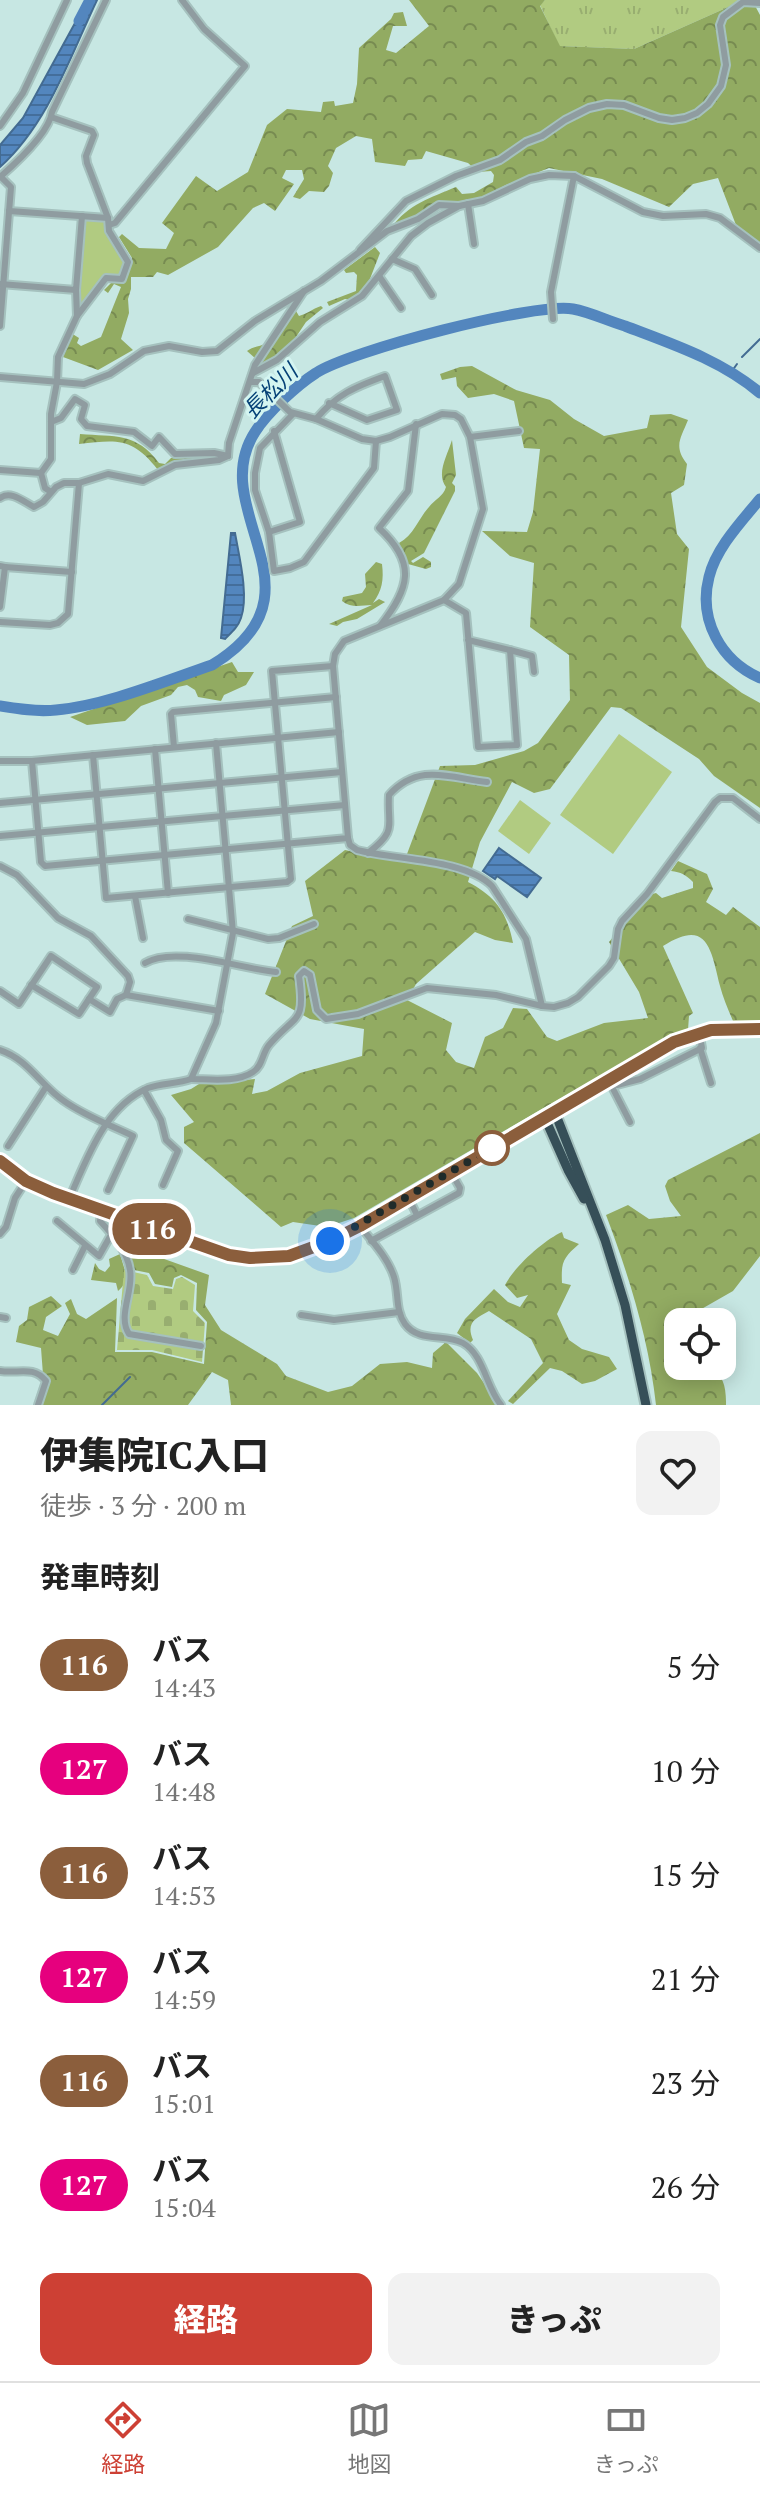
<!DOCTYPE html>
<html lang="ja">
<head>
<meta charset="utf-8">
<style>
  body { margin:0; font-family:"PT Serif","Noto Sans JP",serif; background:#f2f2f2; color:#222; height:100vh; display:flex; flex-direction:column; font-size:30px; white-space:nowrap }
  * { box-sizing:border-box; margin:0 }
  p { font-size:26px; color:#767676 }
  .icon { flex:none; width:44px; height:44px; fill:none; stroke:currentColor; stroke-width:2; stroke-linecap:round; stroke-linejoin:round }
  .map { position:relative; height:1405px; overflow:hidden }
  .drawer { display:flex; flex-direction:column; background:#fff; flex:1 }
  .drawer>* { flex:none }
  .badge { padding:0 16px; border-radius:26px; font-size:28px; line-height:52px }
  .buttons { position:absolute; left:664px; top:1308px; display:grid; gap:16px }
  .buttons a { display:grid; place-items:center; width:72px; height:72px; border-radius:16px; background:#fff; box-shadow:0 4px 20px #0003; font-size:40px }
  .you { position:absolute; width:40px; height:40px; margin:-20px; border:6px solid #fff; border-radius:50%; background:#1a73e8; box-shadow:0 0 0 12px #1a73e833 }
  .map>.badge { position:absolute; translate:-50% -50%; box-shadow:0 0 0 4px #fff }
  h2 { padding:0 40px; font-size:30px; line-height:72px }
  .round { display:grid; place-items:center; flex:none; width:84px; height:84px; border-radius:16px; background:#f2f2f2 }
  .summary { display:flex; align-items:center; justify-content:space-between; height:136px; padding:0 40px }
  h1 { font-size:38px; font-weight:800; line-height:60px }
  .action { display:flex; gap:16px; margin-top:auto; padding:16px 40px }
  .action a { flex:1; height:92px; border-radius:16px; background:#cd4034; color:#fff; font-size:32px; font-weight:800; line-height:92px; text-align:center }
  .action a+a { background:#f2f2f2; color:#222 }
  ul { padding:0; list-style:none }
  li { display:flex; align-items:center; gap:24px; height:104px; padding:0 40px }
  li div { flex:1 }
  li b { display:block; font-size:30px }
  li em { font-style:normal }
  li .badge { min-width:88px; font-weight:700; text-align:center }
  .dock { display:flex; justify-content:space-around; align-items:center; height:112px; border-top:2px solid #e0e0e0; background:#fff; font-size:22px; color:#767676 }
  .dock a { display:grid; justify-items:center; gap:4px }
  .dock .current { color:#cd4034 }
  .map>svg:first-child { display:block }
  .grass { fill:url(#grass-tufts) }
  .forest { fill:url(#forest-crowns) }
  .cemetery { fill:url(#cemetery-stones) }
  .green { fill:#b1cb81 }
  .water { fill:url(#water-rules); stroke:#436b92; stroke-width:2 }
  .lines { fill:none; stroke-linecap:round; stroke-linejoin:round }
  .stream { stroke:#436b92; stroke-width:2 }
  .river { stroke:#5386be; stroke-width:11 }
  .minor-casing { stroke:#a5c1be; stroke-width:10 }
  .major-casing { stroke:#a5c1be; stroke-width:12 }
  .highway-casing { stroke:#a5c1be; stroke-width:13 }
  .minor { stroke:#8f9ca0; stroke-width:6 }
  .major { stroke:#4d636b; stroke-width:8 }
  .highway { stroke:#364f58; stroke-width:9 }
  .line-casing { stroke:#fff; stroke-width:18 }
  .line { stroke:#8b5e3c; stroke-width:12 }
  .walk { stroke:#1f2b2a; stroke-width:8; stroke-dasharray:0 14.4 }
  .stop-dot { fill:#fff; stroke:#8b5e3c; stroke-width:4 }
  .labels { text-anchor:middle; stroke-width:6; stroke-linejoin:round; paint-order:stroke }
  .water-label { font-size:22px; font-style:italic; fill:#054176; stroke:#d4f5f1 }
</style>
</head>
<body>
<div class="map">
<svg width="760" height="1405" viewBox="0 0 760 1405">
  <defs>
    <pattern id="grass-tufts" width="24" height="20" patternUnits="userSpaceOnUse" patternTransform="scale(2)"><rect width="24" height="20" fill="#b1cb81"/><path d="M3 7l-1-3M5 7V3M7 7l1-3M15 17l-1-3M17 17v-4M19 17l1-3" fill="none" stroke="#98ae70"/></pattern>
    <pattern id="forest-crowns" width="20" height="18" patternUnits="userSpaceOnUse" patternTransform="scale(2)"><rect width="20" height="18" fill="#92ab62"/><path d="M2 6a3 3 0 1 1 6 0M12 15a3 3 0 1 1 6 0" fill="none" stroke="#778b51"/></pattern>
    <pattern id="cemetery-stones" width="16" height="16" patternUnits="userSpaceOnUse" patternTransform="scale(2)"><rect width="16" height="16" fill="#b1cb81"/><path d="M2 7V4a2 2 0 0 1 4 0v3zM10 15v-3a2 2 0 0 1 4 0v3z" fill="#98ae70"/></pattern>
    <pattern id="water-rules" width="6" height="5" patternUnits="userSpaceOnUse" patternTransform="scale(2)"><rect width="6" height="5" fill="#5386be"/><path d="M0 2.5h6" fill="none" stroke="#446e9b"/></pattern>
  </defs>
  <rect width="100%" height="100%" fill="#c7e7e3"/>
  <polygon class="grass" points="545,0 744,0 634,49 559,46 540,5"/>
  <g class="forest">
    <path d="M 409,0 L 545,0 L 540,6 L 560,46 L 634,49 L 744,0 L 752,0 L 760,15 L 760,244 L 736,225 L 718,178 L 693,184 L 669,207 L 602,179 L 549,168 L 506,185 L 478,200 L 458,204 L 437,201 L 414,218 L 392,227 C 407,205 432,197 456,187 L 462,194 L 474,193 L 493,182 L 494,175 L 491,171 L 478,172 L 468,163 L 426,151 L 422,159 L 408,160 L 405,166 L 375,162 L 372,139 L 356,136 L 336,148 L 328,166 L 333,173 L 329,186 L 324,192 L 309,191 L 300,199 L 293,197 L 304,179 L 302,170 L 286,170 L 282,178 L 294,184 L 275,211 L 264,203 L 253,208 L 218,247 L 168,275 L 157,272 L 153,277 L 131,277 L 131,289 L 128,299 L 129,313 L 121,339 L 133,350 L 98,370 L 63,357 L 71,333 L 79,338 L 77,343 L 81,346 L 101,337 L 121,287 L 114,284 L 108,293 L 104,290 L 113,281 L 119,283 L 124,280 L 132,258 L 119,237 L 122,234 L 139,248 L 166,249 L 174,233 L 162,223 L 196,176 L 217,191 L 248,172 L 267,125 L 287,109 L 321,112 L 323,102 L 334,101 L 335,106 L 353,103 L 357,84 L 359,48 L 391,19 L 394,13 L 403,12 L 407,26 L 393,26 L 386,50 L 396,53 L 429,26 Z"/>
    <polygon points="375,247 380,253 368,284 364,291 351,300 345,299 329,306 327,302 356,291 357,275 354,272 346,273 344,270"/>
    <path d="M 321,306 L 323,308 L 306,322 L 290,346 L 263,365 L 247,351 C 254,346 259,347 267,343 C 280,336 287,324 296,311 L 299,316 C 307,314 312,309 321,306 Z"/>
    <path d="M 472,366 L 516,390 L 550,400 L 574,419 L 604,436 L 647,428 L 650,415 L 671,414 L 688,420 C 681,438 673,446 687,464 L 684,485 L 671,493 L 677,534 L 689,549 L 681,627 L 707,667 L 742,693 L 760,703 L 760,808 L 714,776 L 699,759 L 621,708 L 611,707 L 550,789 L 534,793 L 512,782 L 480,842 L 468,882 C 495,896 507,912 513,943 L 495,940 L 475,932 L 416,984 L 407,1000 L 452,1023 L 446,1050 L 456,1062 L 474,1068 L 485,1037 L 503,1028 L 513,1008 L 527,1009 L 547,1037 L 557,1041 L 604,1023 L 648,1018 L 639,992 L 609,942 L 649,895 L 656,893 L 662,898 L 693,888 L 693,882 C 686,875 681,872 671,871 L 678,861 L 707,874 L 713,889 L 706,902 L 726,915 L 733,907 L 760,927 L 760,1022 L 733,1021 C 728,1009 723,998 720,986 C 711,950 708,917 663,946 L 693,1013 L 689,1016 L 688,1030 L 666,1039 L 542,1109 L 354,1218 L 327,1227 L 293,1222 L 281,1227 L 184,1143 L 184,1127 L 194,1122 L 171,1095 L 191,1089 L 199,1084 L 255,1079 L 252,1094 L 267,1091 L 300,1073 L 362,1056 L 364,1029 L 310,1019 L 265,994 L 292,926 L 313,916 L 305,881 L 345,850 L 404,862 L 440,766 L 475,765 L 524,751 L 538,743 L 570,700 L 569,655 L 530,627 L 534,563 L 510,556 L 482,531 L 527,532 L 533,512 L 540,449 L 524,448 L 514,401 L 494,394 L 468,398 L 457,386 L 456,377 L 442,380 L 440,374 L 460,367 Z"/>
    <path d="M 80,434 C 115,437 136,432 159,463 L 165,464 L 171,458 L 207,456 L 207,459 L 172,463 L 158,470 C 132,437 118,440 79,444 Z"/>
    <path d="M 452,440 L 456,475 L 452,483 L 455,486 L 455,491 L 424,553 L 411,561 L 413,563 L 423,557 L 431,562 L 431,567 L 426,569 L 408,564 L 399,543 C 414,535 418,519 429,507 C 435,499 443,497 446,487 C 436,474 447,456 452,440 Z"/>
    <path d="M 376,562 L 382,564 C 384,580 382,591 373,603 L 379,599 L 385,602 L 357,619 L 343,622 L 337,626 L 329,624 L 372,605 C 362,605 352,609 342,601 L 343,597 L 362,593 L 366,587 L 365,574 Z"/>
    <polygon points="232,662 238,672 254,672 246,685 224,695 221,701 198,697 195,690 187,685 178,687 171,695 141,706 125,721 87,725 70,717"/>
    <path d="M 760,1133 L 760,1256 L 733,1291 L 691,1315 L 690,1322 L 678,1322 L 678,1366 C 710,1366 727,1367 726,1405 L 656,1405 C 649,1340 629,1276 606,1215 L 628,1205 L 649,1219 L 681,1216 L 670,1201 L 665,1186 L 668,1180 Z"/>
    <path d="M 562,1232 L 564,1238 L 579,1244 C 563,1258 561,1262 562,1283 L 571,1285 L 557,1314 L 569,1340 L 582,1349 L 609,1357 L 617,1369 L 595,1381 L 582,1384 L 562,1371 L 550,1368 L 513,1404 L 508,1401 L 543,1363 L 531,1339 L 489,1311 C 474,1319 466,1323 473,1340 L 470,1343 L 457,1333 L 465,1319 L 494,1289 L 508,1302 L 520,1307 L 528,1295 L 517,1298 L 505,1285 C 514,1267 544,1240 562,1232 Z"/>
    <polygon points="125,1245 209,1275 205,1305 221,1330 277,1364 286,1376 328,1392 352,1386 380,1364 407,1362 432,1368 433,1353 446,1342 477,1373 499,1405 231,1405 228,1380 212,1372 188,1405 41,1405 44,1388 41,1348 16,1342 19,1326 27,1320 29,1307 51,1296 62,1306 46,1317 43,1330 58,1336 70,1314 65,1303 71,1299 77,1314 86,1319 117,1298 115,1352 152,1352 204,1364 207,1322 196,1310 197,1283 181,1275 174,1278 172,1287 155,1284 149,1273 134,1270"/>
    <path d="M 120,1254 C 124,1269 131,1280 118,1291 L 116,1283 L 91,1280 L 95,1263 L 99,1269 L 105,1272 L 110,1266 L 109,1259 Z"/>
  </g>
  <polygon class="cemetery" points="124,1270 147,1275 153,1286 173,1289 176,1279 182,1277 195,1285 193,1311 205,1323 202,1362 152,1350 117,1350"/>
  <g class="green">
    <polygon points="87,220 104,221 107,223 106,232 126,264 121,277 104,276 82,304 78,304 84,222"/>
    <polygon points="619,734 672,772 613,854 560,815"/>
    <polygon points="520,800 551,823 529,854 498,831"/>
  </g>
  <g class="water">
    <path d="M 91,0 L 97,0 C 70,57 48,124 0,167 L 0,145 L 23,118 L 75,23 Z"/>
    <path d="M 231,533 L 235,533 C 239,556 249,595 241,618 C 238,627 232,632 225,639 L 221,638 Z"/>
    <polygon points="499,848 541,878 527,897 497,876 495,879 483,871"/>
  </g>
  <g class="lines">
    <g class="stream">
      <polyline points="742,357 760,339"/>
      <polyline points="732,371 737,364"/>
      <polyline points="102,1405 130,1377"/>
    </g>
    <g class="river">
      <polyline points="79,21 90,0"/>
      <path d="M 760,499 C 741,522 716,548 709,577 C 698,620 721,661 760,678"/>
      <path d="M 0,706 C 18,709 37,712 56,710 C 104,706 165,681 212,665 C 332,592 204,511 255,432 C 267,413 297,385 316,373 C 349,351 535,302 573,309 C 590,312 608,321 625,326 C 672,344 721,360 760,393"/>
    </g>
    <g class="minor-casing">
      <g id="minor">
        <polyline points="51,117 92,131 94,135 86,156 87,163 108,218 109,231 128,262 122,279 106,278 77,316"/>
        <polyline points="0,126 23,93 67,0"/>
        <path d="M 0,177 C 16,163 49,133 52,112 L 106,0"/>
        <polyline points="468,204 474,244"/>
        <polyline points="9,211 108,218"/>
        <polyline points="109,225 115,223 245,66 204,29 182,0"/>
        <polyline points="360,250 406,201 456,176 500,160 526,142 542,136 565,120 589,108 607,104 624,105 659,118 672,120 685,118 697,113 708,104 721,86 726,65 720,25 723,17 743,2 760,3"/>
        <polyline points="392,259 415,269 432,295"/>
        <polyline points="379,276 401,308"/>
        <polyline points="0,284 76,290 82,216"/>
        <polyline points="553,319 551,292 574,176"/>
        <polyline points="0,326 11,187 1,177"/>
        <polyline points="253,373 277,360 320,322 362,296 411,236 428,223 459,206 483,201 530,179 549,175 574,176 643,212 663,216 706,214 720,218 760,248"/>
        <polyline points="0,377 84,384 110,374 144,351 169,346 202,352 217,351 255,321 321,281 387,231 418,219 439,205 459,206"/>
        <polyline points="293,414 260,448 255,473 255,490 269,532 274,571 290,568 304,562 374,468 376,441"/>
        <path d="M 316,419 C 337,394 355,387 385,376 L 397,410 L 367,420 L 329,403"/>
        <polyline points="51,422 61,418 75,399 85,405 81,419 87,426 134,432 152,446 159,437 175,454 214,453 228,456"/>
        <polyline points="470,437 519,431"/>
        <polyline points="228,456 229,443 255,365 304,291"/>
        <polyline points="0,470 41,473 51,459 51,414 57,382 58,357 77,316 76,290"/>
        <polyline points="41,473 45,488 51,492"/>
        <path d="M 0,498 C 11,490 24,502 34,507 L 43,502 L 56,487 L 64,483 L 79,483 L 108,474 L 143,481 L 175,465 L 219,460 L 228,456"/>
        <polyline points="269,532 300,522 274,431"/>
        <polyline points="0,566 5,567 0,607"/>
        <polyline points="5,567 72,572"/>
        <polyline points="444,600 466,613 478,747 517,745 510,650 468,640"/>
        <polyline points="0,622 50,625 58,623 68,614 79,483"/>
        <path d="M 380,626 C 410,588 417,563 379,528 L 408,491 L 416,424"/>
        <polyline points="510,650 532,656 534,672"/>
        <polyline points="174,747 171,714 173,712 336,697"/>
        <polyline points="155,749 168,893"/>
        <polyline points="93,755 106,898 287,882 291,879 272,671 333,666"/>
        <polyline points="0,761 32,761 339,732"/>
        <polyline points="32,761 41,862 45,866 348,838 333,666 335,654 344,641 444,600 459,584 483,509 470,437 461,419 455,415 442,414 390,437 376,441 362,439 316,419 290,412 259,382 251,382"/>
        <polyline points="0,803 342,772"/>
        <polyline points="0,836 345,805"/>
        <path d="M 348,838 L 350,845 L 357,850 C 395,860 465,859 492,886 L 526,939 L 542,1006"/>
        <path d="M 368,853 C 398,830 387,827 389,795 C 419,762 450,778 487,782"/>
        <polyline points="0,866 17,875 58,918 91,936 128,976 130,982 126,995"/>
        <polyline points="135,896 143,938"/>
        <polyline points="188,919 268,939 279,938 314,924"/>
        <path d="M 145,963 C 175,945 241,969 276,972"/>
        <polyline points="31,985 79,1014 89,999 110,1012 117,999 126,995 219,1011"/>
        <polyline points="0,991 19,1004 51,956 97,987 89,999"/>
        <polyline points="700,1048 711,1083"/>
        <path d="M 0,1050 C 28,1059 41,1086 64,1101 C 85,1116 110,1125 133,1136 L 108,1190"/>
        <polyline points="613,1077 617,1085 640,1079 702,1048 699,1032"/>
        <path d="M 191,1079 C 209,1079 237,1083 253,1072 C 263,1066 262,1053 269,1045 C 296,1013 306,1025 299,976 L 304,971 L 310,975 L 317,1010 L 326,1019 L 358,1014 L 427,988 L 496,995 L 542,1006 L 554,1007 L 568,1003 L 578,997 L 609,966 L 614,958 L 618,929 L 622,921 L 647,894 L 715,802 L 720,798 L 733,798 L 760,819"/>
        <polyline points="608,1079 630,1122"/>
        <polyline points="144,1090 161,1120 166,1140 178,1151 163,1185"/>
        <polyline points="8,1146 46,1087"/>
        <polyline points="408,1197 417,1215"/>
        <path d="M 69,1199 C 87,1159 104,1107 148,1088 C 162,1083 177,1084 191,1079 L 216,1023 L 233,933 L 216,743"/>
        <path d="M 101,1211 L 100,1221 C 113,1235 127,1251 130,1270 C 134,1291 117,1316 129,1334 L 201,1346"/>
        <polyline points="57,1221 99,1256 112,1233"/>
        <path d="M 360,1226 C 372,1241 388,1258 394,1277 C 399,1293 395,1310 405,1324 C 419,1343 445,1333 463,1343 C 484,1355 486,1387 501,1405"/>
        <polyline points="0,1234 6,1227 15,1198 26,1181"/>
        <polyline points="371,1241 459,1193 460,1188 451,1172"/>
        <polyline points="73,1270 85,1246"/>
        <polyline points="301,1315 334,1320 399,1312"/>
        <polyline points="0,1317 6,1318"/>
        <path d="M 0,1371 C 18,1374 33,1365 46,1381 L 38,1405"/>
      </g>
    </g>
    <g class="major-casing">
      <polyline id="major" points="0,1161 26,1181 53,1193 229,1255 250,1258 289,1256 330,1241 360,1226 674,1042 711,1030 760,1029"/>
    </g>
    <g class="highway-casing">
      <g id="highway">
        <polyline points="554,1110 605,1240 625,1305 646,1405"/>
        <polyline points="544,1116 568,1170 584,1199"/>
      </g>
    </g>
    <use href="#minor" class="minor"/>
    <use href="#major" class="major"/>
    <use href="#highway" class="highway"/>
  </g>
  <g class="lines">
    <g class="line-casing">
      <polyline id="line" points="0,1161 26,1181 53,1193 229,1255 250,1258 289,1256 330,1241 360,1226 674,1042 711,1030 760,1029"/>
    </g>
    <use href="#line" class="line"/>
    <polyline class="walk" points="330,1241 492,1148"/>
  </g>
  <circle class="stop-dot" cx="492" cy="1148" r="16"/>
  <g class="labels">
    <g class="water-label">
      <text transform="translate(270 391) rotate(-45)" y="8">長松川</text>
    </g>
  </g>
</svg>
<div class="buttons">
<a><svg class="icon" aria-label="locate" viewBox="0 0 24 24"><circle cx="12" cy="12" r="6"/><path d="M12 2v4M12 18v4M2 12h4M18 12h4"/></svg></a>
</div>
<div class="you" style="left:330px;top:1241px"></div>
<b class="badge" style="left:152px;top:1229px;background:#8b5e3c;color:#fff">116</b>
</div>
<section class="drawer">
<div class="summary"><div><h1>伊集院IC入口</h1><p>徒歩 · 3 分 · 200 m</p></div><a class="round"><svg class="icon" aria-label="heart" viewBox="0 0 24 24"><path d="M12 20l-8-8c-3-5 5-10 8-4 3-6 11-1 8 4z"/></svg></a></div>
<h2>発車時刻</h2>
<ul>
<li><span class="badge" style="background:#8b5e3c;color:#fff">116</span><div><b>バス</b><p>14:43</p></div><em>5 分</em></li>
<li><span class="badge" style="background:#e6007e;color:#fff">127</span><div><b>バス</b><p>14:48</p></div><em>10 分</em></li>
<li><span class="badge" style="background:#8b5e3c;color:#fff">116</span><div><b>バス</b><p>14:53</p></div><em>15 分</em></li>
<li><span class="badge" style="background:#e6007e;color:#fff">127</span><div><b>バス</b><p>14:59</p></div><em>21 分</em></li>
<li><span class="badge" style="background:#8b5e3c;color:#fff">116</span><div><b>バス</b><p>15:01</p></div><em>23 分</em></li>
<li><span class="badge" style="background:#e6007e;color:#fff">127</span><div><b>バス</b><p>15:04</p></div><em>26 分</em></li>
</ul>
<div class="action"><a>経路</a><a>きっぷ</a></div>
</section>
<nav class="dock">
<a class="current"><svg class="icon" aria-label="directions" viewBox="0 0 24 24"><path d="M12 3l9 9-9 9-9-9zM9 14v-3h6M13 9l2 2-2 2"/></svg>経路</a>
<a><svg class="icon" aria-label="map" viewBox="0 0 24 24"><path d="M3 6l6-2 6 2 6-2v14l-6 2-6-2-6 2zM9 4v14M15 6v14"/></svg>地図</a>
<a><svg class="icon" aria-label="tickets" viewBox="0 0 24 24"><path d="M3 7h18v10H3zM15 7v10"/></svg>きっぷ</a>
</nav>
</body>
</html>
